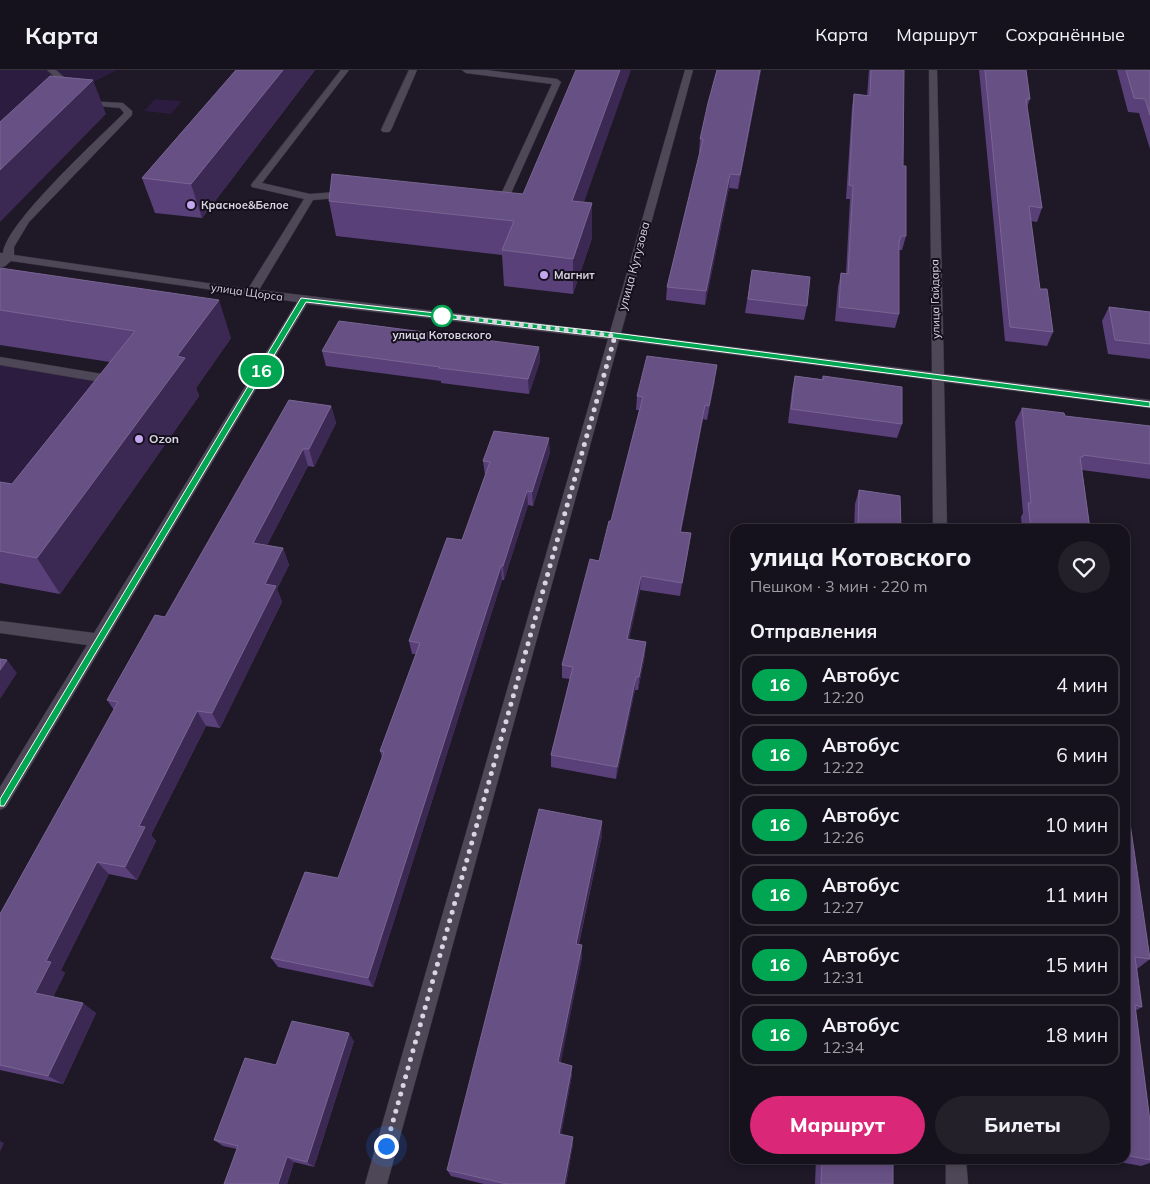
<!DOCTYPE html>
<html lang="ru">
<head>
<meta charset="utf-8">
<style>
  body { margin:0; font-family:Mulish,sans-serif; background:#23202a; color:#f1f3f6; height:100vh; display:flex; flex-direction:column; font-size:19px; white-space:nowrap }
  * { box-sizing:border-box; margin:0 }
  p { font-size:16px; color:#9e9ea4 }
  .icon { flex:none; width:28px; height:28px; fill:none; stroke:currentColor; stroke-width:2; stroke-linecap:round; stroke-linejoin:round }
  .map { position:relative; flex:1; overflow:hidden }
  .drawer { position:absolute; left:730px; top:454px; width:400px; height:640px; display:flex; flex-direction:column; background:#16121d; border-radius:15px; box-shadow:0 2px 8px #0003,0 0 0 1px #35323b }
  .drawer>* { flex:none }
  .badge { padding:0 10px; border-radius:16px; font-size:18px; line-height:32px }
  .you { position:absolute; width:25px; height:25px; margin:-12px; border:4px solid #fff; border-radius:50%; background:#1a73e8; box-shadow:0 0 0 8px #1a73e833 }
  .map>.badge { position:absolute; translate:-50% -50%; box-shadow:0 0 0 2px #fff }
  h2 { padding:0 20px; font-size:19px; line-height:45px }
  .round { display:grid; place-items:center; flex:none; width:52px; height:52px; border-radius:26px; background:#23202a }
  .summary { display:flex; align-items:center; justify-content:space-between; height:85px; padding:0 20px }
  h1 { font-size:24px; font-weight:800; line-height:38px }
  .cta { display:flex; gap:10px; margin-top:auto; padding:10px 20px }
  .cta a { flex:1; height:58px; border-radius:30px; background:#db2777; color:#fff; font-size:20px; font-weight:800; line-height:58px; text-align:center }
  .cta a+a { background:#23202a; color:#f1f3f6 }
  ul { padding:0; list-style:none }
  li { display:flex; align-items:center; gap:15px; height:62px; margin:0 10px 8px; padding:0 10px; border:2px solid #35323b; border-radius:15px }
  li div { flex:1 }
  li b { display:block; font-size:19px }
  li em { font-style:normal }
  li .badge { min-width:55px; font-weight:700; text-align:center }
  header { display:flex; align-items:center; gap:30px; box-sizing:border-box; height:70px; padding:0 25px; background:#16121d; border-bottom:1px solid #35323b }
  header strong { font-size:24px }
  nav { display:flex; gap:28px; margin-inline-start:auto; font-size:18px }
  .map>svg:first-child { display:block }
  .green { fill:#2c1c3f }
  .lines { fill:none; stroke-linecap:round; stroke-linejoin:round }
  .minor-casing { stroke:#36323d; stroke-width:1 }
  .minor { fill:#4e4758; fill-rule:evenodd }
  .wall { fill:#5a4079 }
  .shaded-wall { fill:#3c2953 }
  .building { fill:#675084; stroke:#796592 }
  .line { fill:#00a651; stroke:#fff }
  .walk { stroke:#d9d5e0; stroke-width:5; stroke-dasharray:0 9 }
  .poi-dot { fill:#c5a7f1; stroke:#150f1d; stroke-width:2 }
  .stop-dot { fill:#fff; stroke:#00a651; stroke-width:2.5 }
  .labels { text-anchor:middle; stroke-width:4; stroke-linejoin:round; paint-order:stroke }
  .far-poi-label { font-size:11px; font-weight:bold; fill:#d9d5e0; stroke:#150f1d; text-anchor:start }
  .far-street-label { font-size:11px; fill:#d9d5e0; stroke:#150f1d }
  .far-stop-label { font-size:11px; font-weight:bold; fill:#d9d5e0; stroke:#150f1d }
  .street-label { font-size:12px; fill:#d9d5e0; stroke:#150f1d }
  .poi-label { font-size:12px; font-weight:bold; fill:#d9d5e0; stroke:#150f1d; text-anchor:start }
</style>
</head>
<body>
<header>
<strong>Карта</strong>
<nav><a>Карта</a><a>Маршрут</a><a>Сохранённые</a></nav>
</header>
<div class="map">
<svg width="1150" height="1114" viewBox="0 0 1150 1114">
  <rect width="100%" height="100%" fill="#1e1827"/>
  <g class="green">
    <polygon points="0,0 117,0 76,21 0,69"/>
    <polygon points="155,29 182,31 171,44 144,41"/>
    <polygon points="0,291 114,310 26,425 0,420"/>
  </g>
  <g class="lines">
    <g class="minor-casing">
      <g id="minor">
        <polygon points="47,0 56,0 79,20 75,23 72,22"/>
        <path d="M 341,0 L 349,0 L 262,113 L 310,124 L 349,121 L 354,124 L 349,127 L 313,130 L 259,220 L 610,262 L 685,0 L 693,0 L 621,263 L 932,302 L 929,0 L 937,0 L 944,304 L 1150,330 L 1150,338 L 944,312 L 947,459 L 933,459 L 932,310 L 619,270 L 387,1114 L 365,1114 L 608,269 L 307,234 L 6,737 L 0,740 L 0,717 L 87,575 L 0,563 L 0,551 L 94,563 L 297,232 L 11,191 C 7,194 5,198 0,197 L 0,183 L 3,183 C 6,153 99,68 124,43 L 120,38 L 87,35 L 87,31 L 123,33 L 132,41 L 132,45 L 29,152 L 14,177 L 14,185 L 248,219 L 304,129 L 252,117 L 251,115 Z"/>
        <polygon points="409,0 417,0 391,60 389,62 383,62 381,60"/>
        <polygon points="462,0 486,0 557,9 561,12 503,141 495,141 491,138 496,135 552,14 466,3"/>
        <polygon points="0,287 114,306 120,310 116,315 112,316 106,313 0,295"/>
        <polygon points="946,1089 966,1089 968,1114 946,1114"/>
      </g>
    </g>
    <use href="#minor" class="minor"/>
  </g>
  <g class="wall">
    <polygon points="236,0 315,0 202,148 155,143 142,108"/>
    <polygon points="717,0 761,0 738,119 729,118 705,235 666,230 667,217 700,82 699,82 700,69"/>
    <polygon points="869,0 904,0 903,96 906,166 902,180 899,180 899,244 895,258 835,251 838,217 841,203 846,204 850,129 846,129 852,37 854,24 867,26"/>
    <polygon points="979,0 1026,0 1030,29 1027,37 1042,138 1037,152 1031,151 1040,219 1053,262 1047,276 1005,271"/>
    <polygon points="1117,0 1150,0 1150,79 1139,43 1128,42"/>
    <polygon points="329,131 584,132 592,168 573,224 504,216 502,185 336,166"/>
    <polygon points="0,198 231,268 196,318 199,326 60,524 0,513 0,412 12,414 110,292 0,275"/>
    <polygon points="752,200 807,236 804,250 745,243"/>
    <polygon points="1109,237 1150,242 1150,289 1108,284 1102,251"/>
    <polygon points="539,277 540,291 529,324 441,313 441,311 326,296 322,281"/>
    <polygon points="795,306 822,309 823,306 902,354 897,368 788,353 792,320"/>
    <polygon points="715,310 707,350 703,349 681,462 691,463 680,526 640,520 629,569 645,585 638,620 635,620 616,709 551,697 551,685 570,609 562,608 562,595 599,491 611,451 639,340 636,340 637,326"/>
    <polygon points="331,336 336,353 314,397 308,396 267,475 283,478 289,495 277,519 282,532 220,658 206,656 151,765 156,771 137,810 109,804 61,900 65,903 53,927 96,943 63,1014 0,1000 0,844 114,640 107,630 165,547"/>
    <polygon points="1022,338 1065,346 1150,356 1150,409 1082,400 1090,459 1022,459 1021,447 1023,443 1015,352"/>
    <polygon points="550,382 533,436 528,435 504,510 502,510 373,917 278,897 271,888 338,808 382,687 380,681 416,584 412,584 409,571 462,470 485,405 483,391"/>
    <polygon points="859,420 901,459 854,459 855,434"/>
    <polygon points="735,602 735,634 731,634"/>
    <polygon points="1125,733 1150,889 1137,899 1142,937 1135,941 1150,1051 1150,1093 1141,1096 1104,1089 1125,1089"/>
    <polygon points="602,765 579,874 582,887 560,993 572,1005 561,1064 573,1067 573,1074 566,1114 484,1114 451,1106 447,1100"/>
    <polygon points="354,971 314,1097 294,1092 287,1114 224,1114 237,1079 223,1076 214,1070 276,995"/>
    <polygon points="816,1089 893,1089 893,1114 815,1114"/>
  </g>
  <g class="shaded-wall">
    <polygon points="283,0 315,0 202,148 191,114"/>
    <polygon points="620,0 631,0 572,166 572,131"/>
    <polygon points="760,0 760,6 738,119 740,105"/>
    <polygon points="93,10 106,44 0,152 0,100"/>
    <polygon points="730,104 729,118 705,235 706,221"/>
    <polygon points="592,133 592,168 573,224 573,189"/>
    <polygon points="219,230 231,268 196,318 199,326 60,524 37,488 177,286"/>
    <polygon points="539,277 540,291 529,324 528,309"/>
    <polygon points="717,295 715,310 707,350 709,336"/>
    <polygon points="705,335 703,349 678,475 680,462"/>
    <polygon points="331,336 336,353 314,397 309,379"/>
    <polygon points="549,368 550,382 533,436 532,422"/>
    <polygon points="303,379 308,396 259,490 253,473"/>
    <polygon points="527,421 528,435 504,510 503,496"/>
    <polygon points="691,463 689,477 680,526 682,513"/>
    <polygon points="283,478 289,495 277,519 282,532 220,658 212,643 265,514"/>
    <polygon points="501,496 502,510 373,917 368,908"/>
    <polygon points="641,506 640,520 626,582 627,569"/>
    <polygon points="646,572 645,585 638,620 639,607"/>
    <polygon points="7,590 17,603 0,629 0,600"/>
    <polygon points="636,607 635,620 616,709 617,697"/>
    <polygon points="197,641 206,656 151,765 156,771 137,810 125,797 139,756"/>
    <polygon points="602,751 602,765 576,886 576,874"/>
    <polygon points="97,792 109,804 61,900 65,903 50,933 35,923 46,891"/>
    <polygon points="582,875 582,887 559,1002 558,992"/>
    <polygon points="83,933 96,943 63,1014 48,1006"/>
    <polygon points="349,963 354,971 314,1097 307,1092"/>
    <polygon points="572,996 572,1005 560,1071 559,1064"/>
    <polygon points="573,1067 573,1074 566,1114 564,1114"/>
    <polygon points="0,1071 4,1073 0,1082"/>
    <polygon points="287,1087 294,1092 287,1114 278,1114"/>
  </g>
  <g class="building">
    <polygon points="236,0 283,0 191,114 142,108"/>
    <polygon points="576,0 620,0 572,131 592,133 573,189 502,180 514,151 329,131 332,104 523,124"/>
    <polygon points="717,0 760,0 740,105 730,104 706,221 667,217 703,69 700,69 708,33"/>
    <polygon points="871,0 904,0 903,96 906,96 906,166 901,166 899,172 899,244 839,237 841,203 848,204 853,116 849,115 854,24 870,26"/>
    <polygon points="985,0 1026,0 1030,29 1026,29 1042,138 1029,136 1040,219 1047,219 1053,262 1010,257"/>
    <polygon points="1126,0 1150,0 1150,45 1145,29 1134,28"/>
    <polygon points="50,6 93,10 0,100 0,52"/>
    <polygon points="0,198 219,230 177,286 185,288 37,488 0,481 0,412 12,414 135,261 0,240"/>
    <polygon points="752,200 810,207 807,236 748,229"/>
    <polygon points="1109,237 1150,242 1150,274 1115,270"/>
    <polygon points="339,251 539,277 528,309 439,298 440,297 322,281"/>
    <polygon points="647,286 717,295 709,336 705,335 680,462 691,463 682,513 641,506 627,569 646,572 639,607 636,607 617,697 551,685 573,597 562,595 590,489 599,491 609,451 611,451 643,327 637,326"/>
    <polygon points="795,306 823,310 823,306 902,317 902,354 791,339"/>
    <polygon points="289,330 331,336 309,379 303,379 253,473 283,478 265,514 276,516 212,643 197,641 139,756 145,757 125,797 97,792 46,891 51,892 35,923 83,933 48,1006 0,995 0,844 118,632 107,630 155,545 165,547"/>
    <polygon points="1022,338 1064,343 1065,346 1150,356 1150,394 1083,385 1083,387 1080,387 1090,459 1031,459 1028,433 1031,433"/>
    <polygon points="494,361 549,368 532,422 527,421 503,496 501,496 368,908 271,888 305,802 338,808 384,682 380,681 420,573 409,571 447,468 462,470 490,392 483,391"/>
    <polygon points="859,420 900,426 901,459 858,459"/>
    <polygon points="0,589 7,590 0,600"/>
    <polygon points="1125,733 1127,733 1150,889 1135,887 1142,937 1135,935 1150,1051 1150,1090 1125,1085"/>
    <polygon points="539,739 602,751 576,874 582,875 558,992 572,996 559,1064 573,1067 564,1114 507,1114 447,1100"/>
    <polygon points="292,951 349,963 307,1092 287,1087 278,1114 224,1114 238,1076 214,1070 245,988 276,995"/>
    <polygon points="822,1089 893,1089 893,1114 821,1114"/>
  </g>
  <polygon class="line" points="301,228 615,263 1150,332 1150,337 615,268 306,232 4,736 0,736 0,729"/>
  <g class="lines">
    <polyline class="walk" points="386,1076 615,266 439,245 442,246"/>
  </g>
  <g class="poi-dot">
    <circle cx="191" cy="135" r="5"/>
    <circle cx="544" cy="205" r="5"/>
    <circle cx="139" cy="369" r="5"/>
  </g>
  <circle class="stop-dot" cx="442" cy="246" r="10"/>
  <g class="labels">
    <g class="far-poi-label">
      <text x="201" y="139">Красное&amp;Белое</text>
      <text x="554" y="209">Магнит</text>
    </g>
    <g class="far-street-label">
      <text transform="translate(247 222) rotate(8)" y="4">улица Щорса</text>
      <text transform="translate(935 229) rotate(-91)" y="4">улица Гайдара</text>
    </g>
    <g class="far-stop-label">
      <text x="442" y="269">улица Котовского</text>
    </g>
    <g class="street-label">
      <text transform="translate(634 196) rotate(-75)" y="4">улица Кутузова</text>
    </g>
    <g class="poi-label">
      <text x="149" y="373">Ozon</text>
    </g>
  </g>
</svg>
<div class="you" style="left:386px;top:1076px"></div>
<b class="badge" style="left:261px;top:301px;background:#00a651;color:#fff">16</b>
<section class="drawer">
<div class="summary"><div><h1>улица Котовского</h1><p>Пешком · 3 мин · 220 m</p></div><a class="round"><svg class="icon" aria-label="heart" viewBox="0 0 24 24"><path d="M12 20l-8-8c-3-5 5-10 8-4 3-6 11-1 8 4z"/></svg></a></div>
<h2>Отправления</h2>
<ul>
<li><span class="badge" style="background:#00a651;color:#fff">16</span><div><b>Автобус</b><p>12:20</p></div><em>4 мин</em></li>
<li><span class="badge" style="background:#00a651;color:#fff">16</span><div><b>Автобус</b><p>12:22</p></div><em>6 мин</em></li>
<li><span class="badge" style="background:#00a651;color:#fff">16</span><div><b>Автобус</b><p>12:26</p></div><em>10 мин</em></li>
<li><span class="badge" style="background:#00a651;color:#fff">16</span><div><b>Автобус</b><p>12:27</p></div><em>11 мин</em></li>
<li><span class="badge" style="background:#00a651;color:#fff">16</span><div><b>Автобус</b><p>12:31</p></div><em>15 мин</em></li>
<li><span class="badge" style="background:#00a651;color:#fff">16</span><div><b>Автобус</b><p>12:34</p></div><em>18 мин</em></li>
</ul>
<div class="cta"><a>Маршрут</a><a>Билеты</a></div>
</section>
</div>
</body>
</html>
